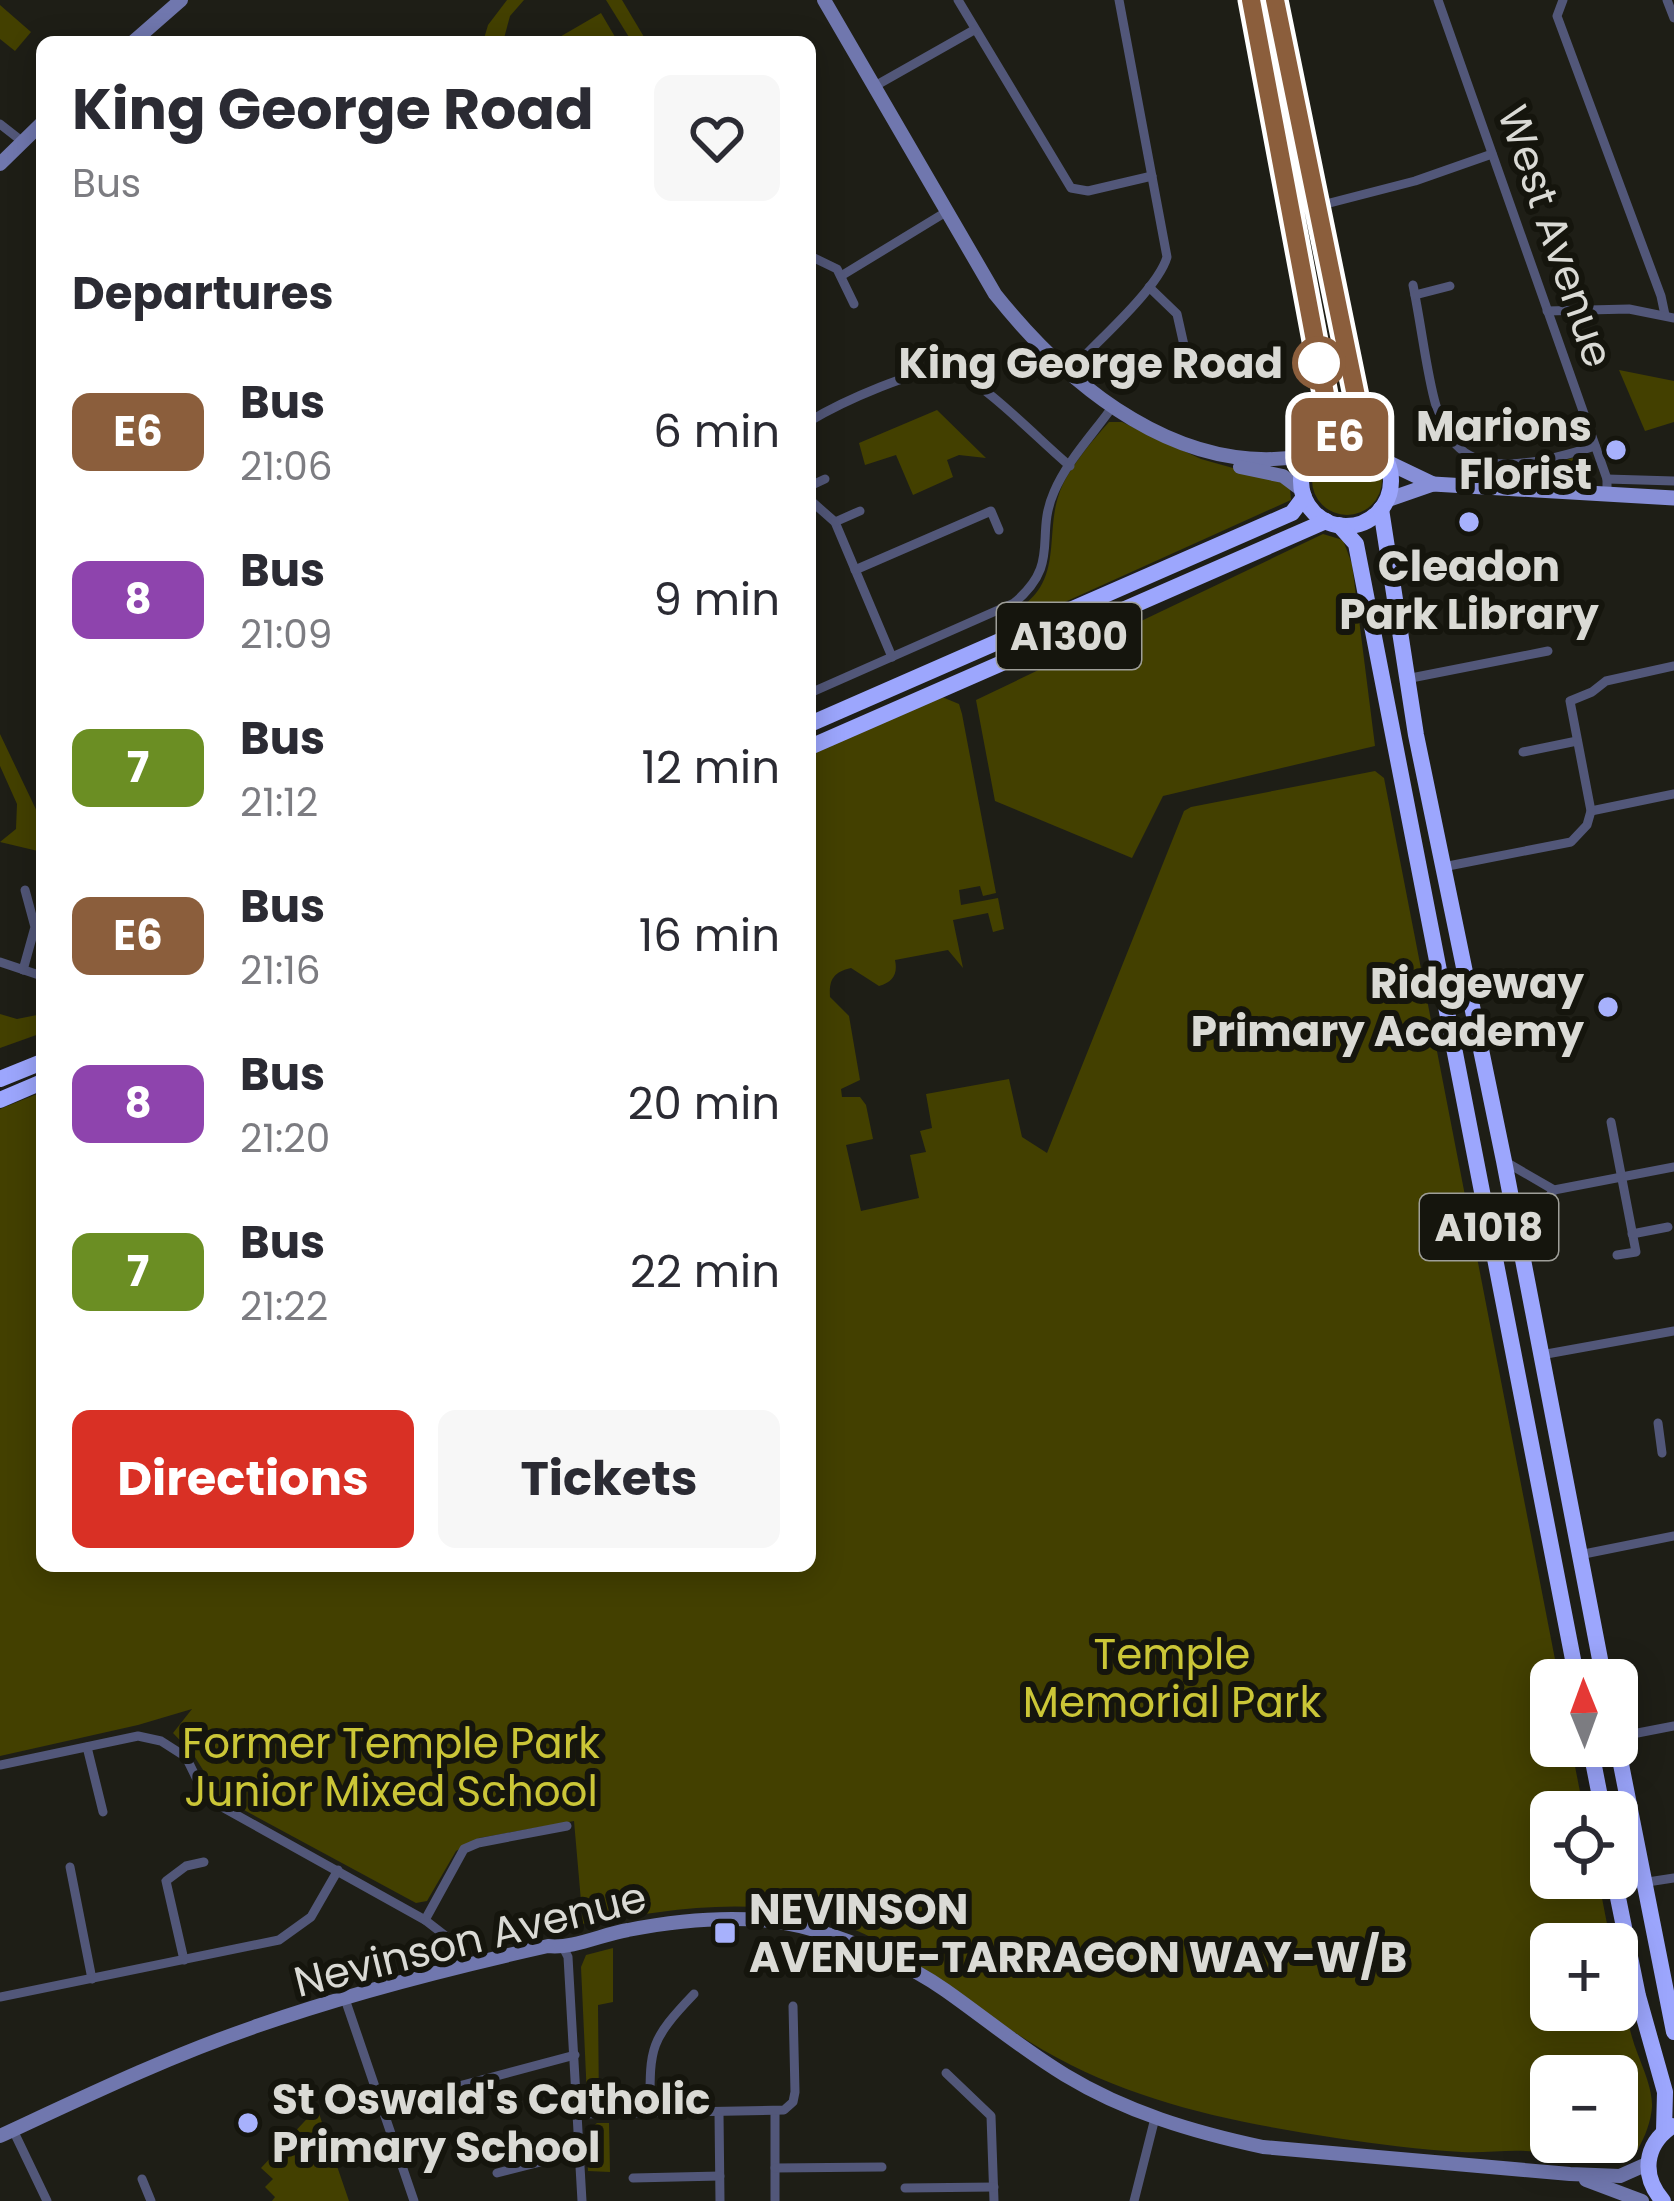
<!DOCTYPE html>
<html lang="en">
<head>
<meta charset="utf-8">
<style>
  body { margin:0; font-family:Poppins,sans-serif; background:#f7f7f7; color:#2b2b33; height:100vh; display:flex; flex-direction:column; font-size:45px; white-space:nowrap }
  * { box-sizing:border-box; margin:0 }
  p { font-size:39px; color:#7c7c81 }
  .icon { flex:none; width:66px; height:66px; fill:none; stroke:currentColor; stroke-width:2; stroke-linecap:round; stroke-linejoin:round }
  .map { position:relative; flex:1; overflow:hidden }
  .panel { position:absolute; left:36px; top:36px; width:780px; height:1536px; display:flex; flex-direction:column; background:#fff; border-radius:18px; box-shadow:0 6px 30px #0003 }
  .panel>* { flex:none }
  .badge { padding:0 24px; border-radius:18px; font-size:42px; line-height:78px }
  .needle { width:78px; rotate:359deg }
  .buttons { position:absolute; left:1530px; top:1659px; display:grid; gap:24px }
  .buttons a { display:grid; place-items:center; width:108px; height:108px; border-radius:18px; background:#fff; box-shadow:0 6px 30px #0003; font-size:60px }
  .map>.badge { position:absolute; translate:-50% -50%; box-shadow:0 0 0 6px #fff }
  h2 { padding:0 36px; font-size:45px; line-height:108px }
  .round { display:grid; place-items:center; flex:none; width:126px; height:126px; border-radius:18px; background:#f7f7f7 }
  .head { display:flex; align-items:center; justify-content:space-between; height:204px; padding:0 36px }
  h1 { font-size:57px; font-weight:700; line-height:90px }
  .button { display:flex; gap:24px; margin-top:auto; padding:24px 36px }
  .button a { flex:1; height:138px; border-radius:18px; background:#d93025; color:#fff; font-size:48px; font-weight:700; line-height:138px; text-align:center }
  .button a+a { background:#f7f7f7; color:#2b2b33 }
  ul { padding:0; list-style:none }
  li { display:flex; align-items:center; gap:36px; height:168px; padding:0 36px }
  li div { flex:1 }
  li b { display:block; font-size:45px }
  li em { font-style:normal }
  li .badge { min-width:132px; font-weight:700; text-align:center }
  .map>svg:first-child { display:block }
  .green { fill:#434000; fill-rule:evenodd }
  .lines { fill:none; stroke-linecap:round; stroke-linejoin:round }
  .street { stroke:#525779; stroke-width:9 }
  .secondary { stroke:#7077ae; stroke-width:14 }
  .primary { stroke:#878fd7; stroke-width:15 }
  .highway { stroke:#9ca6fd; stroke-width:16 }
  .line-casing { stroke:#fff; stroke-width:27 }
  .line { stroke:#8b5e3c; stroke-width:18 }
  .stop-dot { fill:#fff; stroke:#8b5e3c; stroke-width:6 }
  .poi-dot { fill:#a7b1fc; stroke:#15150d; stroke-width:4.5 }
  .labels { text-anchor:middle; stroke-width:12; stroke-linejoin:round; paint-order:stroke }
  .shield { fill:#15150d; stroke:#9f9f99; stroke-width:3 }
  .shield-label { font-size:39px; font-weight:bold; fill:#dadad5 }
  .street-label { font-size:42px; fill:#dadad5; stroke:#15150d }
  .stop-label { font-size:42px; font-weight:bold; fill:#dadad5; stroke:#15150d; text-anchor:end }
  .poi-label { font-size:42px; font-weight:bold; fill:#dadad5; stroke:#15150d; text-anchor:end }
  .park-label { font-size:42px; fill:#cbc637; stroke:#15150d }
</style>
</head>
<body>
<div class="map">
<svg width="1674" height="2201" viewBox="0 0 1674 2201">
  <rect width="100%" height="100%" fill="#1e1e16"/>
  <g class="green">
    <polygon points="507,0 524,0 510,16 503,42 483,42 488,25"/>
    <polygon points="606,0 622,0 647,42 632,42"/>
    <polygon points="0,5 31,32 15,51 0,39"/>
    <polygon points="601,13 618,42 551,42"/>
    <polygon points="1619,370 1674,381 1674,422 1645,431"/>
    <polygon points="937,410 986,458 959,455 947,460 953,477 913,495 896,455 865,465 859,443"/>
    <path d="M 1109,422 L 1122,422 L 1201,459 L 1279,481 L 1290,489 L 1291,500 L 1025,620 L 1019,608 C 1063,581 1045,534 1059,494 C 1067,470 1092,441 1109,422 Z"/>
    <circle cx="1347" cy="480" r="35"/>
    <polygon points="1577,457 1588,462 1586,477 1521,471"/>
    <polygon points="1323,534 1343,540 1352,564 1375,746 1163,796 1132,858 995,801 976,700"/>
    <path d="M 942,697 L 959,704 L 962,714 L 996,893 L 983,896 L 980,886 L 959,890 L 961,905 L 998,898 L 1004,929 L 993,932 L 988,913 L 953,920 L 963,968 L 948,950 L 895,960 C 898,974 893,982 879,986 L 851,968 C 833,972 829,980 830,997 L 849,1016 L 860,1080 L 841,1089 L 842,1097 L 860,1097 L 866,1105 L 873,1139 L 846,1145 L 861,1211 L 919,1198 L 910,1155 L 926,1152 L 920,1131 L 932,1128 L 926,1094 L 1009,1079 L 1022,1137 L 1047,1153 L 1184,811 L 1191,807 L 1375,771 L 1384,778 L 1559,1680 L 1551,1680 L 1551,1746 L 1571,1746 L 1584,1812 L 1551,1812 L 1551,1878 L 1598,1878 L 1611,1944 L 1551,1944 L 1551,2010 L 1617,2010 L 1617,1976 C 1622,1996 1626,2017 1632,2037 C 1638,2059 1653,2085 1652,2107 C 1651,2121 1645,2137 1638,2149 C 1622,2177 1552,2153 1526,2151 C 1505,2150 1484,2153 1462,2152 C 1420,2150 1378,2144 1336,2138 C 1233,2122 1135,2103 1043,2050 C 970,2008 909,1945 826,1919 C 747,1895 662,1911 583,1924 L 574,1821 L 479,1838 L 456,1851 L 427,1901 L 416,1903 L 220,1797 L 193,1754 L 173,1733 L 192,1709 L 138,1725 L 0,1756 L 0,1109 L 42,1092 L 42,1566 L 810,1566 L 810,754 ZM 1551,2076 L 1617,2076 L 1617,2142 L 1551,2142 Z"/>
    <polygon points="0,734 42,822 42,852 0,842 16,829 17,804 0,766"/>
    <polygon points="0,1014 17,1019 42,1014 42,1033 0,1048"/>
    <polygon points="613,1948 613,2002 598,2005 599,2109 587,2097 581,1967 586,1955"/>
    <polygon points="317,2108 349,2201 272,2201 275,2197 265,2187 273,2179 261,2168"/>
    <polygon points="597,2123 609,2123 610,2172 588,2171 586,2132"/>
  </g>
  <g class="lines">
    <g class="street">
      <polyline points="958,0 1071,188 1088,191 1152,176"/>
      <polyline points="1438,0 1607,479 1607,494"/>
      <polyline points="1563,0 1557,16 1661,296 1665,315"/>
      <polyline points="1667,0 1674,18"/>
      <polyline points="875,86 974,30"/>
      <polyline points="0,124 23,142"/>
      <polyline points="1291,213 1415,181 1492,154"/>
      <polyline points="810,256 837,269 854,304"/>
      <polyline points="841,276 946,212"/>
      <path d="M 1413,285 C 1440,420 1424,502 1595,446"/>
      <polyline points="1149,287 1177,314 1190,372"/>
      <polyline points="1415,295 1450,286"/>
      <polyline points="1547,311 1629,309 1674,318"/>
      <path d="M 1068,372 C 1093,346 1158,289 1167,257 L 1119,0"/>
      <path d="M 810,421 C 836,405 924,363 952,371 C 981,379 1043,444 1070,466"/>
      <polyline points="1607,479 1674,481"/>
      <polyline points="810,486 825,479"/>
      <polyline points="810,500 835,522 892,657"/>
      <polyline points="835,522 860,511"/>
      <polyline points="855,570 991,511 999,530"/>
      <polyline points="1406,679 1548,651"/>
      <path d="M 810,693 L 1014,603 C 1062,563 1034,537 1054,492 C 1067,461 1094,433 1113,406"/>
      <polyline points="1523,752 1577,741"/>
      <polyline points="1591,811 1674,794"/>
      <polyline points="1443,867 1571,842 1587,825 1591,811 1570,701 1592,692 1606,681 1674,666"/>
      <polyline points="0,962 42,976"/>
      <polyline points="23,970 35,927 25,890"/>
      <polyline points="1611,1122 1636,1252 1617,1255"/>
      <polyline points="1504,1161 1554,1190 1674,1167"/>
      <polyline points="1521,1234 1554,1190"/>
      <polyline points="1632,1234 1668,1227"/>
      <polyline points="1541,1355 1674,1331"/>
      <polyline points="1658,1423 1662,1453"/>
      <polyline points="1579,1555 1674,1536"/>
      <polyline points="1617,1737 1674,1726"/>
      <polyline points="87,1747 103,1812"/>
      <polyline points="0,1765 138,1736 161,1741 186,1757 206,1798 425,1920 456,1944 461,1966"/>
      <polyline points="70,1867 92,1979"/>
      <polyline points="1615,1887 1674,1878"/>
      <polyline points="425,1920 464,1849 478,1843 567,1826"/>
      <polyline points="563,1947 568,1957 582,2201"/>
      <polyline points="184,1960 166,1881 186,1866 204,1862"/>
      <polyline points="0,1997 279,1940 311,1917 338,1870"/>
      <polyline points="345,1999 414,2201"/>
      <polyline points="946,2073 991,2116 994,2201"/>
      <polyline points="384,2106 575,2055"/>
      <polyline points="775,2112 775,2201"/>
      <polyline points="719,2113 720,2201"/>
      <polyline points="579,2114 784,2110 793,2102 795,2092 793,2006"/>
      <path d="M 650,2114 C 650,2048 648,2042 694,1994"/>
      <polyline points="13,2130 47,2201"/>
      <polyline points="775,2168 882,2167"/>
      <polyline points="497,2173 580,2152"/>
      <polyline points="633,2178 720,2176"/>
      <polyline points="142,2179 151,2201"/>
      <polyline points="905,2188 994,2187"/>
      <polyline points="1134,2201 1155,2118"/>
    </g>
    <g class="secondary">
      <path d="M 824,0 L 995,294 C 1070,388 1182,480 1309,455"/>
      <polyline points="133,42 181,0"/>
      <polyline points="0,164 42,123"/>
      <polyline points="1240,467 1283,476 1303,491"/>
      <path d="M 0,2136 C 84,2097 167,2057 254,2027 C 350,1993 450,1968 548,1946 C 573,1949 603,1934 628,1930 C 685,1919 755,1913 811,1929 C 858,1943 905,1962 945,1990 C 985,2018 1022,2049 1065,2075 C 1126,2112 1193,2132 1263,2147 L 1570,2174 L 1620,2176 L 1647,2164"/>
      <polyline points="1586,2180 1642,2201"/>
    </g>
    <g class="primary">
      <polyline points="1251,0 1328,410 1320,444"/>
      <polyline points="1275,0 1365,440"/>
      <polyline points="1387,462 1433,484"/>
      <polyline points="1387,500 1433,484 1674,498"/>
    </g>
    <g class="highway">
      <circle cx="1346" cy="481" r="45"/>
      <polyline points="1381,509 1416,735 1504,1161 1604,1680"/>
      <polyline points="1339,525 1356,544 1577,1680"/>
      <polyline points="810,724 1292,513 1304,497"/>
      <polyline points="810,747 1326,521"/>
      <polyline points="0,1079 42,1062"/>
      <polyline points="0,1100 42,1082"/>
      <polyline points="1617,1744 1674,2032"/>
      <polyline points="1590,1746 1603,1812"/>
      <polyline points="1614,1878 1638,1996 1665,2092 1664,2131"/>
      <path d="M 1663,2201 C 1641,2176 1644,2145 1672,2126"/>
    </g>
  </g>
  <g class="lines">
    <g class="line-casing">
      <polyline id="line" points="1251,0 1328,410 1320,445 1349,436 1365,440 1275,0"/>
    </g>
    <use href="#line" class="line"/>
  </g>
  <circle class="stop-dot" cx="1319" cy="363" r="24"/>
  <g class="poi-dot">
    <circle cx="1616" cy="450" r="12"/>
    <circle cx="1469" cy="522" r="12"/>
    <circle cx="1608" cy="1007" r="12"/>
    <rect x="713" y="1921" width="24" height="24" rx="6"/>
    <circle cx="248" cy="2123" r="12"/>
  </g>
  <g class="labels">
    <g class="shield">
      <rect x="997" y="603" width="144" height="66" rx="9"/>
      <rect x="1420" y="1194" width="138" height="66" rx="9"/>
    </g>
    <g class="shield-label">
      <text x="1069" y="650">A1300</text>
      <text x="1489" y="1241">A1018</text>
    </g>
    <g class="street-label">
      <text transform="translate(1556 236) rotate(71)" y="15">West Avenue</text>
      <text transform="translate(470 1939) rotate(-14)" y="15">Nevinson Avenue</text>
    </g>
    <g class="stop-label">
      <text x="1283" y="378">King George Road</text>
    </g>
    <g class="poi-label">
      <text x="1592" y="441">Marions<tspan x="1592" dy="48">Florist</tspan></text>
      <text x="1469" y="581" text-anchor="middle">Cleadon<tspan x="1469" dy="48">Park Library</tspan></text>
      <text x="1584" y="998">Ridgeway<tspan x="1584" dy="48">Primary Academy</tspan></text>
      <text x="749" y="1924" text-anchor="start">NEVINSON<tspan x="749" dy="48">AVENUE-TARRAGON WAY-W/B</tspan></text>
      <text x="272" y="2114" text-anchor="start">St Oswald's Catholic<tspan x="272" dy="48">Primary School</tspan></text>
    </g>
    <g class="park-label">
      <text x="1172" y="1669">Temple<tspan x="1172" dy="48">Memorial Park</tspan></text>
      <text x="391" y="1758">Former Temple Park<tspan x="391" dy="48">Junior Mixed School</tspan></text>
    </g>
  </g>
</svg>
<div class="buttons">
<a><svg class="needle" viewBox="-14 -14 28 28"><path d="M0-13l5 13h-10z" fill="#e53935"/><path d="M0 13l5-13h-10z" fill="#7c7c81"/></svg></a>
<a><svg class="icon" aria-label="locate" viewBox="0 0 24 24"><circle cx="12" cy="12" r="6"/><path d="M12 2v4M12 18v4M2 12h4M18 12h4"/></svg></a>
<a>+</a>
<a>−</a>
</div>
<b class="badge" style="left:1340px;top:437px;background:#8b5e3c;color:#fff">E6</b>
<section class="panel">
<div class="head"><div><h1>King George Road</h1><p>Bus</p></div><a class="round"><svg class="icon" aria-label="heart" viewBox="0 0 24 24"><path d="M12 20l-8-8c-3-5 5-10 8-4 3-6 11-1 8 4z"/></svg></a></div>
<h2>Departures</h2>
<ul>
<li><span class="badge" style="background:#8b5e3c;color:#fff">E6</span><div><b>Bus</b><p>21:06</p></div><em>6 min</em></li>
<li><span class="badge" style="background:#8e44ad;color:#fff">8</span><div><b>Bus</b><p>21:09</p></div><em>9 min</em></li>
<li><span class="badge" style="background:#6b8e23;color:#fff">7</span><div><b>Bus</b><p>21:12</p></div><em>12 min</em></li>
<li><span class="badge" style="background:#8b5e3c;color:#fff">E6</span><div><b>Bus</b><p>21:16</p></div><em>16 min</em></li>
<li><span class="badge" style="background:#8e44ad;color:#fff">8</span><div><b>Bus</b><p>21:20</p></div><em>20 min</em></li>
<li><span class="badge" style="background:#6b8e23;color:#fff">7</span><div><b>Bus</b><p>21:22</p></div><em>22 min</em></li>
</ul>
<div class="button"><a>Directions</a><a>Tickets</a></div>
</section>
</div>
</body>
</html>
